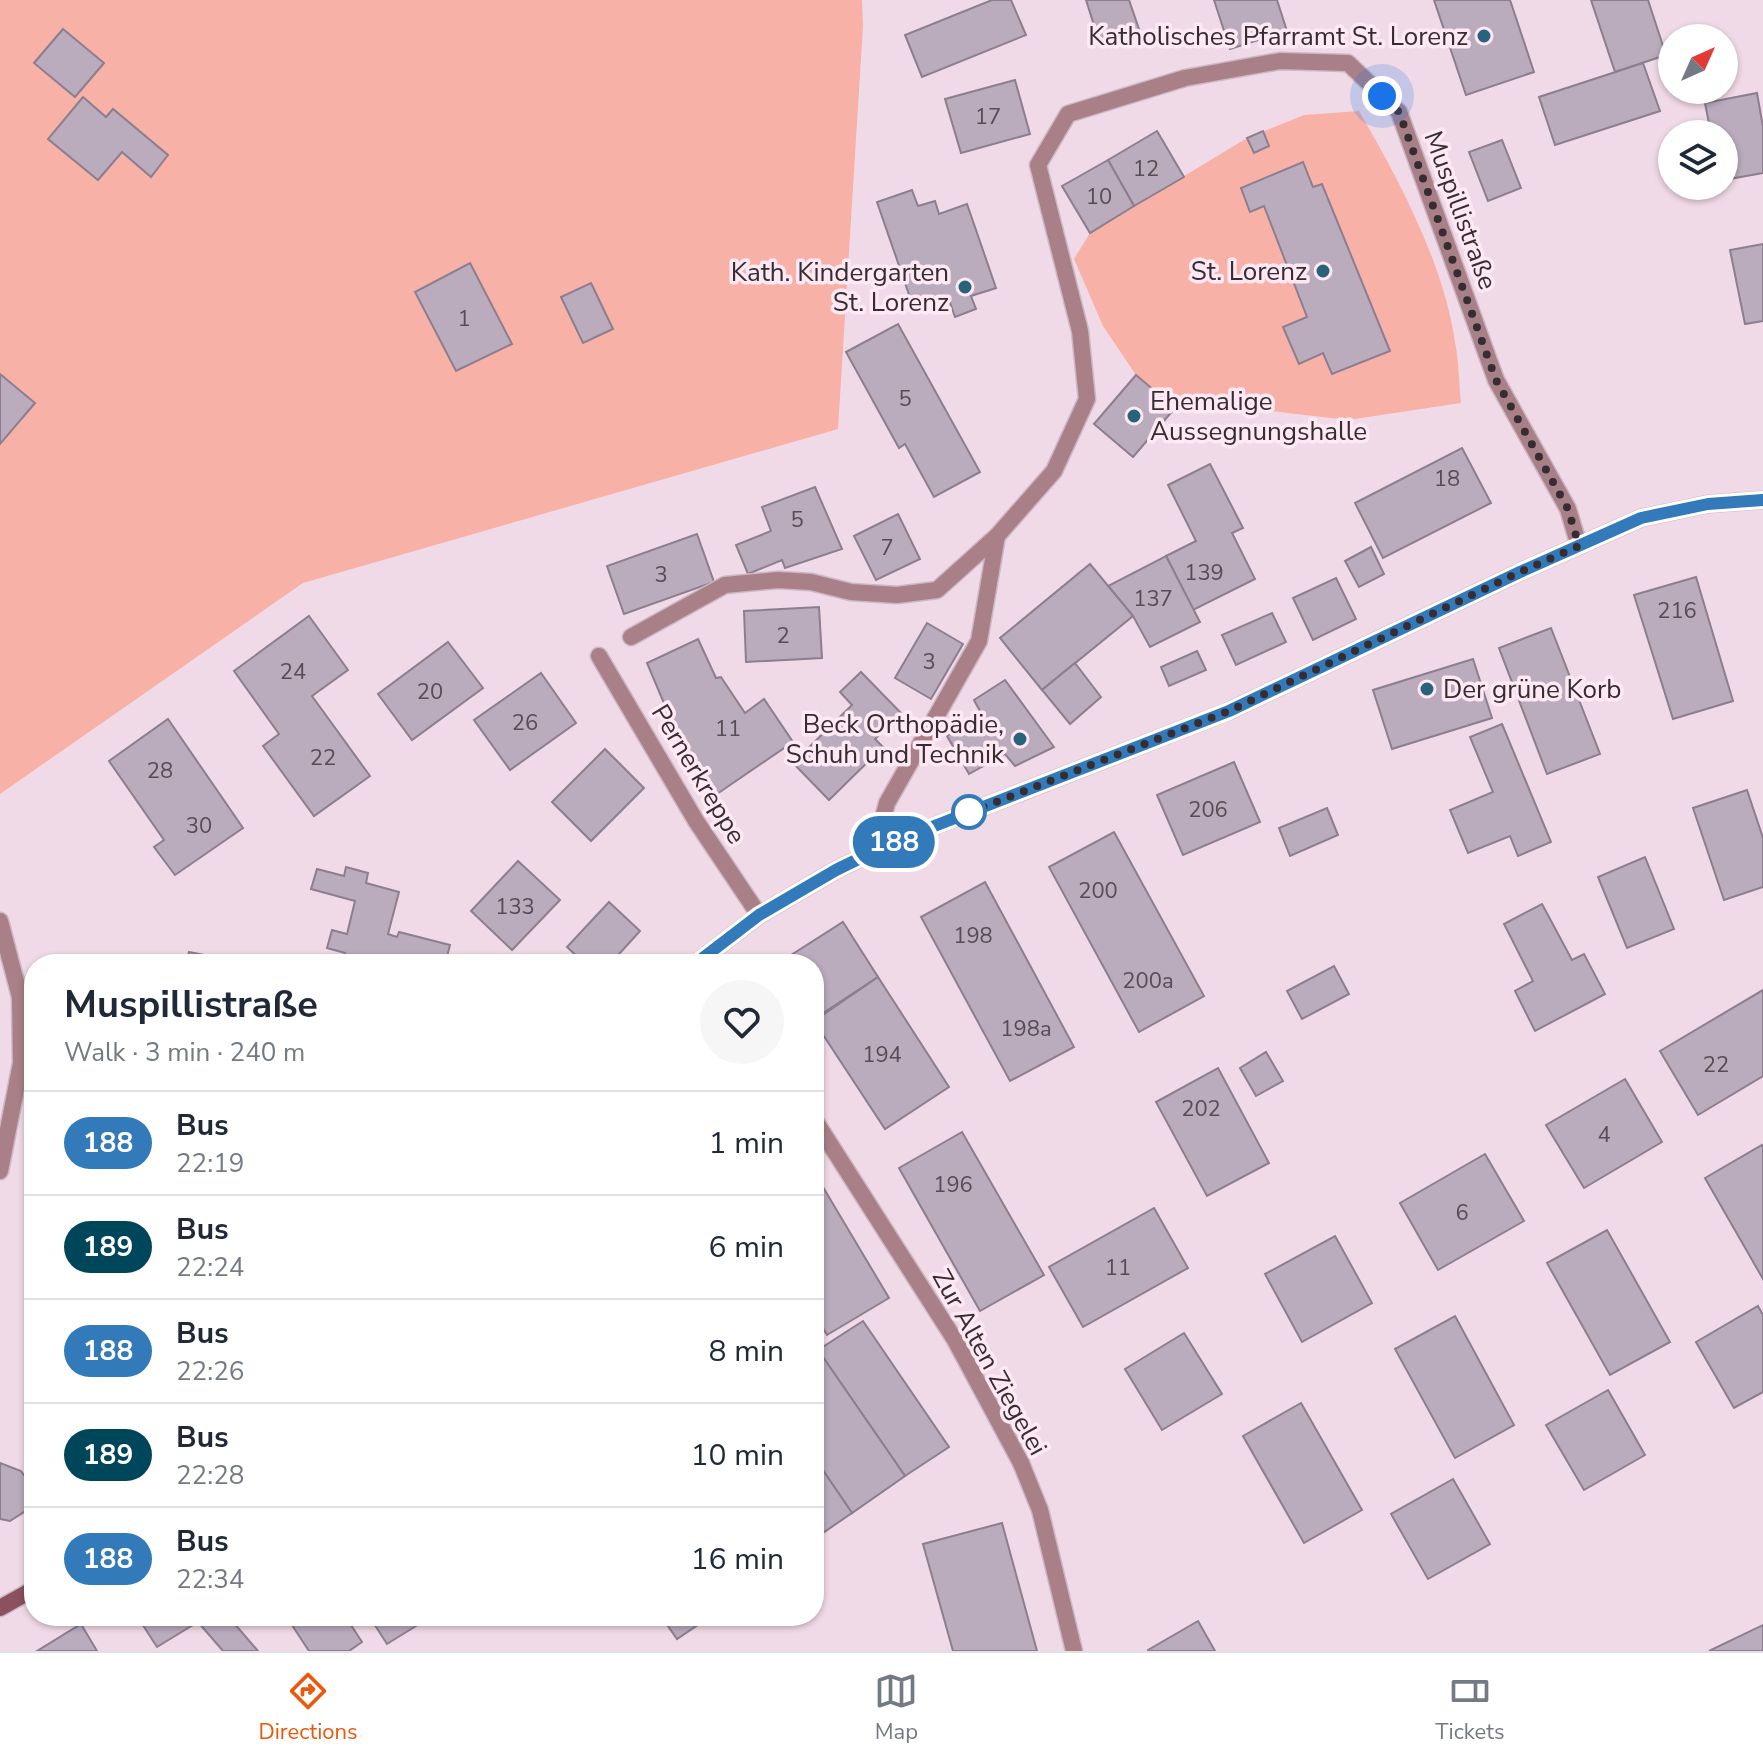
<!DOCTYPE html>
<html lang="en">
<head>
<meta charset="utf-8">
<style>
  body { margin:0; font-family:"Nunito Sans",sans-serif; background:#f6f6f7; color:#1f2937; height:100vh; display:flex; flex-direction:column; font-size:30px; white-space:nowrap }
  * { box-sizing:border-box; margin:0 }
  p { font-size:26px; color:#747a83 }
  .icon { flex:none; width:44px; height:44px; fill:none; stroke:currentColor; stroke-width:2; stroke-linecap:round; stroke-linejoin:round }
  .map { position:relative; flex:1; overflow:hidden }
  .drawer { position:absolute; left:24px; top:954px; width:800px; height:672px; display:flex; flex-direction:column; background:#fff; border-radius:32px; box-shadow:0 2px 6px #0004 }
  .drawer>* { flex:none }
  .badge { padding:0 16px; border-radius:26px; font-size:28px; line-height:52px }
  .needle { width:52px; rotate:45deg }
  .fabs { position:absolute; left:1658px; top:24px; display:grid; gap:16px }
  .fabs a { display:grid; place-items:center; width:80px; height:80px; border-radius:50%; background:#fff; box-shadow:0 2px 6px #0004; font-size:40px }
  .you { position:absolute; width:40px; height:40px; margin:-20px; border:6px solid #fff; border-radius:50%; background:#1a73e8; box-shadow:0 0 0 12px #1a73e833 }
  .map>.badge { position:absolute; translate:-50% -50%; box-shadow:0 0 0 4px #fff }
  .round { display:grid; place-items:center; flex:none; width:84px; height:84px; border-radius:42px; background:#f6f6f7 }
  .summary { display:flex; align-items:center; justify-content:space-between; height:136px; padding:0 40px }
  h1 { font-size:38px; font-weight:700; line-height:60px }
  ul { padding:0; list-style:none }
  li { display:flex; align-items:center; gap:24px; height:104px; padding:0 40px; border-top:2px solid #e0e1e3 }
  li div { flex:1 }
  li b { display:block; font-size:30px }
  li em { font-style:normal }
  li .badge { min-width:88px; font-weight:700; text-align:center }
  .menu { display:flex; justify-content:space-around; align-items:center; height:112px; border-top:2px solid #e0e1e3; background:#fff; font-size:22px; color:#747a83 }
  .menu a { display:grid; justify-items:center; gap:4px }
  .menu .on { color:#ea580c }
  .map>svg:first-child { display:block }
  .green { fill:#f8b1a7 }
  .building { fill:#baabbd; stroke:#8c7e8f; stroke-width:2 }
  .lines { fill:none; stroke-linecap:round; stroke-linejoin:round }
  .service-casing { stroke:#ccb7c3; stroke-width:19 }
  .minor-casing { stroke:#ccb7c3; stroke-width:19 }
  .secondary-casing { stroke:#ccb7c3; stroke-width:19 }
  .service { stroke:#a98088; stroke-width:16 }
  .minor { stroke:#a98088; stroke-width:16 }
  .secondary { stroke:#8b515e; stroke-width:16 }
  .line-casing { stroke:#fff; stroke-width:18 }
  .line { stroke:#327ab9; stroke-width:12 }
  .walk { stroke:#362d32; stroke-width:8; stroke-dasharray:0 14.4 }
  .poi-dot { fill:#28637b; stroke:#fee8f4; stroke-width:3 }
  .stop-dot { fill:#fff; stroke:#327ab9; stroke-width:4 }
  .labels { text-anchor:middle; stroke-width:7; stroke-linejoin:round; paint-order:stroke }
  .number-label { font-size:22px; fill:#574c55 }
  .poi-label { font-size:26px; fill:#362d32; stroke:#fee8f4; text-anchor:end }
  .street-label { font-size:26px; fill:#362d32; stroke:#fee8f4 }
</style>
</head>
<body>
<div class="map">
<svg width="1763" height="1651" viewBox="0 0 1763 1651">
  <rect width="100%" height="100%" fill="#f1dae7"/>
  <g class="green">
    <polygon points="0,0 862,0 863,26 838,429 303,583 0,794"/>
    <path d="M 1359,111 C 1398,178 1444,264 1455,342 C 1459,362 1459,383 1461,403 L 1348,420 L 1271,411 L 1175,408 L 1136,375 L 1103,326 L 1074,259 L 1090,233 L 1247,138 L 1304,115 Z"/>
  </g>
  <g class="building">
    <polygon points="992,0 1011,0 1026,35 922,77 905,35"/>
    <polygon points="1086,0 1129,0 1139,29 1099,41"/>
    <polygon points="1214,0 1277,0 1287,31 1230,49"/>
    <polygon points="1434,0 1510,0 1534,72 1466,95"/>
    <polygon points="1591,0 1648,0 1666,55 1615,72"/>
    <polygon points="63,29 104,63 75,97 34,63"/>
    <polygon points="1643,63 1660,111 1555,145 1539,97"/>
    <polygon points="1015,80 1030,134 961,153 945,99"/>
    <polygon points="1757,93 1763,127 1763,173 1724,180 1724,134 1711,134 1705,103"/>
    <polygon points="83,97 106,117 113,109 168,155 151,177 122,152 98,180 48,139"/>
    <polygon points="1157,131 1184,177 1134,206 1108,160"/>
    <polygon points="1263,131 1269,146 1254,153 1247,138"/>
    <polygon points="1502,140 1521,188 1488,201 1469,152"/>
    <polygon points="1108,160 1134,206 1090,233 1062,186"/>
    <polygon points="1303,162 1313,187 1322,184 1390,351 1332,374 1323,353 1299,364 1283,327 1307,317 1264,206 1250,212 1241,188"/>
    <polygon points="912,190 918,206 935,201 939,214 967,204 996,288 971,296 976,309 955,317 948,297 914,309 877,202"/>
    <polygon points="1763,244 1763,321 1745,324 1730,250"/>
    <polygon points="470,263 512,344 456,371 415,292"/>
    <polygon points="591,283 613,329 583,343 561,297"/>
    <polygon points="898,324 980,472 934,497 905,444 899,448 846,352"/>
    <polygon points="0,374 35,403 0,444"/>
    <polygon points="1136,375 1175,408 1133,457 1094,424"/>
    <polygon points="1462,448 1491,503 1383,558 1355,503"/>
    <polygon points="1210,464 1243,528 1232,533 1255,579 1193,610 1166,556 1196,541 1168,485"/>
    <polygon points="815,487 842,549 785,568 782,560 748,574 736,545 771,531 762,507"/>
    <polygon points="898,514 920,559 876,580 854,536"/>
    <polygon points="697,534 714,582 624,614 607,566"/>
    <polygon points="1371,547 1384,574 1359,587 1345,561"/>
    <polygon points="1166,556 1200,622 1150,647 1133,616 1108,586"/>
    <polygon points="1090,564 1133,616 1042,690 1000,638"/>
    <polygon points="1696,577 1733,701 1673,719 1634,595"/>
    <polygon points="1336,578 1356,619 1313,640 1293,598"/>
    <polygon points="819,607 822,658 746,662 744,611"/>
    <polygon points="1272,613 1286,642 1236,665 1222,635"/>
    <polygon points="309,616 348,670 312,696 370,776 314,816 263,746 279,734 234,671"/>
    <polygon points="927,623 963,644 931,699 895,678"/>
    <polygon points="1551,628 1600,754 1547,774 1499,648"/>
    <polygon points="698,639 716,678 721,677 745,713 764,699 793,742 717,794 688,754 663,709 666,708 647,663"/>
    <polygon points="448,642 483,688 412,740 378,694"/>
    <polygon points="1197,651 1206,670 1169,686 1161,667"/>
    <polygon points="1473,659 1492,718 1392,749 1373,690"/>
    <polygon points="1075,663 1101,697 1070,724 1042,690"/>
    <polygon points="861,672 901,713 875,739 883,747 829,800 793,763 852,705 840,692"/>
    <polygon points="541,673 576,723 510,770 474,720"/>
    <polygon points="1005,680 1054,747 1015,766 1005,754 969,774 947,736 981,713 974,700"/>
    <polygon points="168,719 243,828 175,875 154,847 164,840 109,761"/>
    <polygon points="1502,724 1551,842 1518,856 1510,836 1468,853 1450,810 1493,792 1470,737"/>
    <polygon points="605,749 644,788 591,841 552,802"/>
    <polygon points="1234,762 1260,822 1183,855 1157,795"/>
    <polygon points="1747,790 1763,838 1763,887 1724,900 1693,808"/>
    <polygon points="1327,808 1338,835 1290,856 1279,828"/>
    <polygon points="1114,832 1204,996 1139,1032 1049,867"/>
    <polygon points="1645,857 1674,929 1627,948 1598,877"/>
    <polygon points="518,861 560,900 512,950 471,911"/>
    <polygon points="346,867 368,873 366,883 399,892 388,934 397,937 399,932 450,945 445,964 342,964 345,953 327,948 332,930 347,934 355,901 311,889 317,869 344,876"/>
    <polygon points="985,882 1074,1047 1010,1081 921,917"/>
    <polygon points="609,902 640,931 610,964 585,964 567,947"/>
    <polygon points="1542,904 1572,960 1584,954 1605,994 1535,1031 1515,991 1533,981 1504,924"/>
    <polygon points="843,922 878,977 814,1019 814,964 777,964"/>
    <polygon points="189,952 250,964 186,964"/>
    <polygon points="1334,966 1349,994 1302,1019 1287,991"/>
    <polygon points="878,977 949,1087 885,1129 814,1021"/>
    <polygon points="1763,990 1763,1076 1698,1115 1660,1051"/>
    <polygon points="1266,1052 1283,1081 1256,1096 1240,1068"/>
    <polygon points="1218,1068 1269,1163 1207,1196 1156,1102"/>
    <polygon points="1625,1079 1662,1142 1584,1188 1546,1125"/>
    <polygon points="962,1132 1044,1275 980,1311 899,1168"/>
    <polygon points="1762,1145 1763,1147 1763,1279 1705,1178"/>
    <polygon points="1485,1154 1524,1221 1438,1270 1400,1203"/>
    <polygon points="814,1172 889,1298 827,1335 814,1313"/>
    <polygon points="1154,1208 1188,1268 1083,1327 1049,1267"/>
    <polygon points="1607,1230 1670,1342 1610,1375 1547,1263"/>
    <polygon points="1335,1236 1372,1303 1302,1342 1265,1274"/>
    <polygon points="1758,1306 1763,1315 1763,1392 1734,1408 1696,1342"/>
    <polygon points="1455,1316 1514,1425 1455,1458 1395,1349"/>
    <polygon points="863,1321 949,1447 905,1476 818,1350"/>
    <polygon points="1184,1333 1222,1394 1162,1430 1125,1369"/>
    <polygon points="814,1344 905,1476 852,1513 814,1457"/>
    <polygon points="1608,1390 1645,1455 1584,1490 1546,1425"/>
    <polygon points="1301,1403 1362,1510 1304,1543 1243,1436"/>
    <polygon points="814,1457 852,1513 814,1539"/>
    <polygon points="0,1463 21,1471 33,1488 27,1510 10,1521 0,1519"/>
    <polygon points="1453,1479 1490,1544 1428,1579 1391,1514"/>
    <polygon points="1002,1523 1037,1651 953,1651 923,1544"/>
    <polygon points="137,1616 228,1616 258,1651 223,1651 198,1622 157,1647"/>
    <polygon points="286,1616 345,1616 362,1642 349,1651 309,1651"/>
    <polygon points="369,1616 432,1616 387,1644"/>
    <polygon points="661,1616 711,1616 677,1639"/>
    <polygon points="1198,1621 1215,1651 1148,1651 1148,1650"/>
    <polygon points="81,1624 97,1651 37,1651"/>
    <polygon points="1763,1625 1763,1651 1709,1651"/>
  </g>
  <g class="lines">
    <g class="service-casing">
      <polyline id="service" points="1021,1463 1040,1510 1074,1651"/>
    </g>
    <g class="minor-casing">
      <g id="minor">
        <polyline points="631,637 725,585 778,580 811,582 851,592 897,595 937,590 997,536"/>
        <polyline points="599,656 696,821 759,915"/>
        <polyline points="891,843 883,818 887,803 979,641 997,536 1054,471 1087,399 1080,331 1038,165 1068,114 1185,78 1280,61 1348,63 1399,112 1496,380 1568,509 1579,546"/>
        <polyline points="0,921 20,997 21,1063 0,1171"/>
        <polyline points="814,1119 955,1340 1021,1463"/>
      </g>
    </g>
    <g class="secondary-casing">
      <g id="secondary">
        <polyline points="695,964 759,915 836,870 891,843 1229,711 1520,572 1641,518 1708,504 1763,500"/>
        <polyline points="0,1608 34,1589"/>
      </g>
    </g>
    <use href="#service" class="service"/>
    <use href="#minor" class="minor"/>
    <use href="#secondary" class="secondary"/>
  </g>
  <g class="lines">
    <g class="line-casing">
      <polyline id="line" points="695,964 759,915 836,870 891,843 1229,711 1520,572 1641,518 1708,504 1763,500"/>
    </g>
    <use href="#line" class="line"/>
    <polyline class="walk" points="969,812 963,815 1229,711 1520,572 1579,546 1568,509 1496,380 1399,112 1382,96"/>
  </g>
  <g class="poi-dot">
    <circle cx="1484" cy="36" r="8"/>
    <circle cx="1323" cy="271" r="8"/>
    <circle cx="965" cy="287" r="8"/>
    <circle cx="1134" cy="416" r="8"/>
    <circle cx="1427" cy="689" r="8"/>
    <circle cx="1020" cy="739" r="8"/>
  </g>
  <circle class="stop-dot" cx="969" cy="812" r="16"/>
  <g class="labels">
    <g class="number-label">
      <text x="988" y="124">17</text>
      <text x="1146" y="176">12</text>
      <text x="1099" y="204">10</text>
      <text x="464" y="326">1</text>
      <text x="905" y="406">5</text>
      <text x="1447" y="486">18</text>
      <text x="797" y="527">5</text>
      <text x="887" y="555">7</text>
      <text x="1204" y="580">139</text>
      <text x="661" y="582">3</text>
      <text x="1153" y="606">137</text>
      <text x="1677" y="618">216</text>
      <text x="783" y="643">2</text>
      <text x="929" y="669">3</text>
      <text x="293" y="679">24</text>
      <text x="430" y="699">20</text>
      <text x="525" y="730">26</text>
      <text x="728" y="736">11</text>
      <text x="323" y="765">22</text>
      <text x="160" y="778">28</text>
      <text x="1208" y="817">206</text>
      <text x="199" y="833">30</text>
      <text x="1098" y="898">200</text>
      <text x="515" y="914">133</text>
      <text x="973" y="943">198</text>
      <text x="1148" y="988">200a</text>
      <text x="1026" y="1036">198a</text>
      <text x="882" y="1062">194</text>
      <text x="1716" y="1072">22</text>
      <text x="1201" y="1116">202</text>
      <text x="1604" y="1142">4</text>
      <text x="953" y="1192">196</text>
      <text x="1462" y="1220">6</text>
      <text x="1118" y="1275">11</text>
    </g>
    <g class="poi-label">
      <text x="1468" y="45">Katholisches Pfarramt St. Lorenz</text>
      <text x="1307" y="280">St. Lorenz</text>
      <text x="949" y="281">Kath. Kindergarten<tspan x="949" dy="30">St. Lorenz</tspan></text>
      <text x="1150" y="410" text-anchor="start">Ehemalige<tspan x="1150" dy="30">Aussegnungshalle</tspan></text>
      <text x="1443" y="698" text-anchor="start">Der grüne Korb</text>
      <text x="1004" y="733">Beck Orthopädie,<tspan x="1004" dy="30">Schuh und Technik</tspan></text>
    </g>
    <g class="street-label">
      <text transform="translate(1461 210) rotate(70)" y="9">Muspillistraße</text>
      <text transform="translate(699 774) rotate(59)" y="9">Pernerkreppe</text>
      <text transform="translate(990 1362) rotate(61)" y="9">Zur Alten Ziegelei</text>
    </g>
  </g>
</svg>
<div class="fabs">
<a><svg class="needle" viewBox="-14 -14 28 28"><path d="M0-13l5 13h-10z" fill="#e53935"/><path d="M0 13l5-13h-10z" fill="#747a83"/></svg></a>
<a><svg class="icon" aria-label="layers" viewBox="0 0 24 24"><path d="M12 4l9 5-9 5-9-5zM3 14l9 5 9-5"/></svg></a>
</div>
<div class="you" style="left:1382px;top:96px"></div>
<b class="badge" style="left:894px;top:842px;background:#327ab9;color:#fff">188</b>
<section class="drawer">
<div class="summary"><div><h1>Muspillistraße</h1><p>Walk · 3 min · 240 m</p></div><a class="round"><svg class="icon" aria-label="heart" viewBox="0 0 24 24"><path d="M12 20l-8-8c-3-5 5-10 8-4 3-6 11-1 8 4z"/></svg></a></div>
<ul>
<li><span class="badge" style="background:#327ab9;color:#fff">188</span><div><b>Bus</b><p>22:19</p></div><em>1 min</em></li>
<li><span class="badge" style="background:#00465a;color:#fff">189</span><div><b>Bus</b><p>22:24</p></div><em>6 min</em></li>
<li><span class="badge" style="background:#327ab9;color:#fff">188</span><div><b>Bus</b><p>22:26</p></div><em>8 min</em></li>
<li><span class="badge" style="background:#00465a;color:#fff">189</span><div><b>Bus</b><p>22:28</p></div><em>10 min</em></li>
<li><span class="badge" style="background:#327ab9;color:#fff">188</span><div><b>Bus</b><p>22:34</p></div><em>16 min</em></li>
</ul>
</section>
</div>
<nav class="menu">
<a class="on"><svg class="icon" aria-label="directions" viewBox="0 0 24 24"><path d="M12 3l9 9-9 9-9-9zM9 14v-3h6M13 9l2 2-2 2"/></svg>Directions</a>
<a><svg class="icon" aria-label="map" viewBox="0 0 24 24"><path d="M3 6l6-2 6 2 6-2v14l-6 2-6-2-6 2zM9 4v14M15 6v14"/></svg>Map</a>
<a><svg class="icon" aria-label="tickets" viewBox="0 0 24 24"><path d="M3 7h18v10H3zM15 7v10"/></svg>Tickets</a>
</nav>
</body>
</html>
